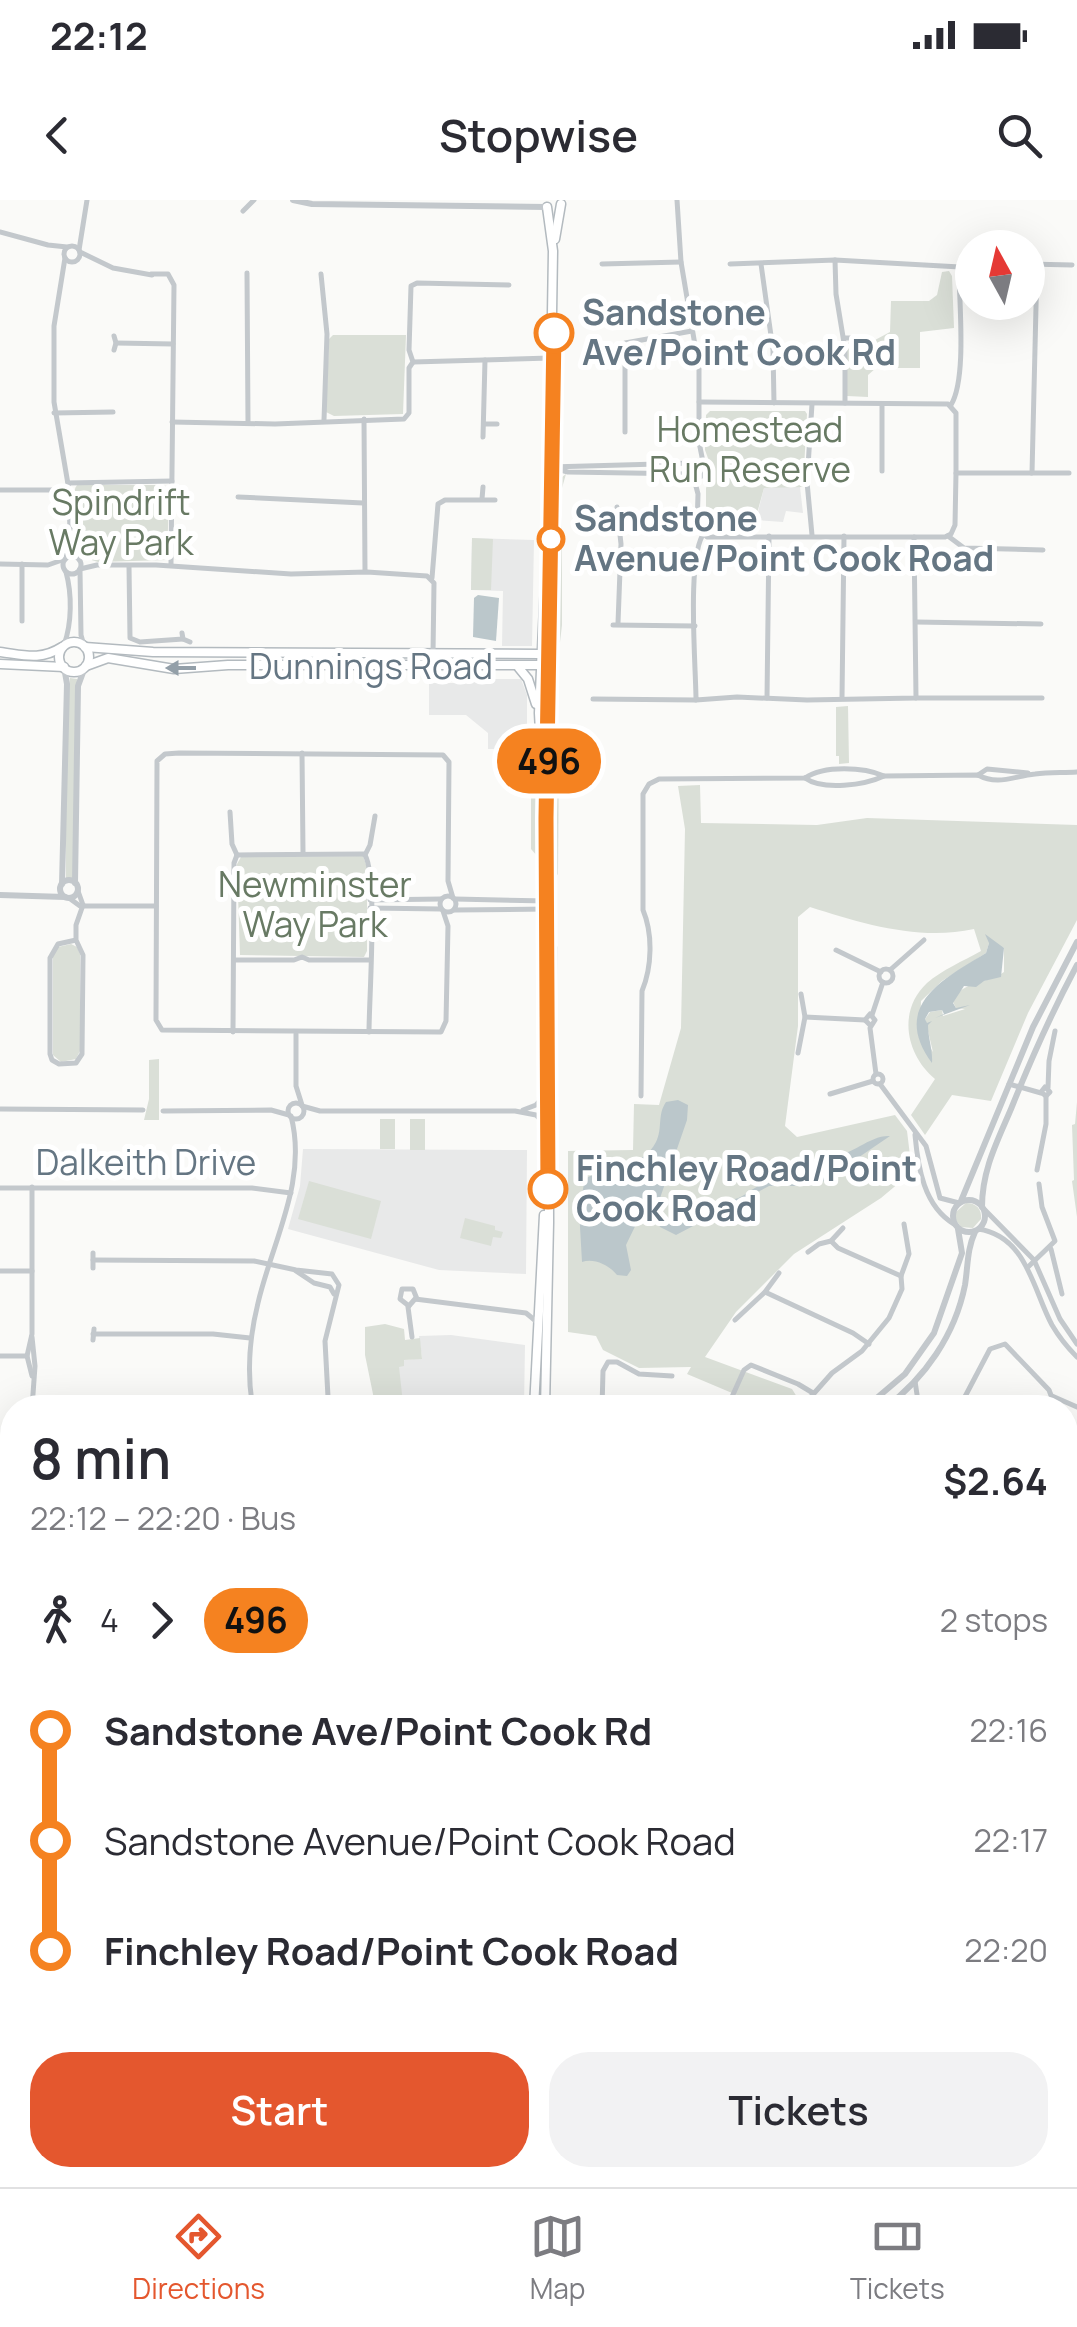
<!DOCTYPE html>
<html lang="en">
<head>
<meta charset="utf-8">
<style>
  body { margin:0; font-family:Manrope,sans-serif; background:#f2f2f3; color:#2b2b33; height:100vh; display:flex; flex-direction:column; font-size:38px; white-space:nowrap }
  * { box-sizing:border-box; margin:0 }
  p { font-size:32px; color:#7c7c81 }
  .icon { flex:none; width:55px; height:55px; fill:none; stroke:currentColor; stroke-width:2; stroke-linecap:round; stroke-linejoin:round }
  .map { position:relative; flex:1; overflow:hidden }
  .sheet { position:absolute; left:0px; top:1195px; width:1078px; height:792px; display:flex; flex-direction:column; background:#fff; border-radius:40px 40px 0 0; box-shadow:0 10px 40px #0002 }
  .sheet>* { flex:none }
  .badge { padding:0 20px; border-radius:32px; font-size:35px; line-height:65px }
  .needle { width:65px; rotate:352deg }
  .tools { position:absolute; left:955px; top:30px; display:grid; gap:20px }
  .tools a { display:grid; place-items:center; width:90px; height:90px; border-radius:50%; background:#fff; box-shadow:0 10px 40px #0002; font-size:50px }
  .map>.badge { position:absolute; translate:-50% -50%; box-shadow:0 0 0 5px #fff }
  .legs { display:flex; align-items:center; gap:15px; height:110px; padding:0 30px; font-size:32px }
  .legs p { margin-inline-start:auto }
  .overview { display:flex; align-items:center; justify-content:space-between; height:170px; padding:0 30px }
  h1 { font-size:55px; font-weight:600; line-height:75px }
  .primary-button { display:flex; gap:20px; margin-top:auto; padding:20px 30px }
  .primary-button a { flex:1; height:115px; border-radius:40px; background:#e4572e; color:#fff; font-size:40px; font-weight:600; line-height:115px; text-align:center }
  .primary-button a+a { background:#f2f2f3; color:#2b2b33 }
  ul { padding:0 30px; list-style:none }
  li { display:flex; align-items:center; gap:35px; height:110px; font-size:38px }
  li i { display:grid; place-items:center; width:15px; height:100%; margin:0 12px; background:currentColor }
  li i::after { content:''; width:25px; height:25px; margin:-12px; border:8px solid; border-radius:50%; background:#fff }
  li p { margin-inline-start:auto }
  li:first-child i { background:linear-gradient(#0000 50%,currentColor 0) }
  li:last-child i { background:linear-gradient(currentColor 50%,#0000 0) }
  .status { display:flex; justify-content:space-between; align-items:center; height:70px; padding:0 50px; background:#fff; direction:ltr }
  .status svg { height:28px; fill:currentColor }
  header { display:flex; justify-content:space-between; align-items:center; height:130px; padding:0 30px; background:#fff; font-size:45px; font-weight:600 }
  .dock { display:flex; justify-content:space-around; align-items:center; height:140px; border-top:2px solid #e1e1e2; background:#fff; font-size:28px; color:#7c7c81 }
  .dock a { display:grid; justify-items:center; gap:5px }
  .dock .active { color:#e4572e }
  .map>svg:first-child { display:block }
  .built { fill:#e8e9e9 }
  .green { fill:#dadfd7; fill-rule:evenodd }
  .water { fill:#bbc7cb }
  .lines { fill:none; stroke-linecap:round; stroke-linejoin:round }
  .secondary-casing { stroke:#b3babf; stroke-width:11 }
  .minor { stroke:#c3c8cc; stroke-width:5 }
  .tertiary { stroke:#c3c8cc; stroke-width:6 }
  .secondary { stroke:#fff; stroke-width:8 }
  .oneway { fill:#939fa8 }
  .line-1-casing { stroke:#fff; stroke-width:22 }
  .line-1 { stroke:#f58220; stroke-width:15 }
  .stop-1-dot { fill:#fff; stroke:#f58220; stroke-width:5 }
  .labels { text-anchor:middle; stroke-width:10; stroke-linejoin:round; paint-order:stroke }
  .stop-label { font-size:35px; font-weight:bold; fill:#657683; stroke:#fff; text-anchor:start }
  .park-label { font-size:35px; fill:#687a64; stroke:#fff }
  .street-label { font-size:35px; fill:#657683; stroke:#fff }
</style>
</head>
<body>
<div class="status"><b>22:12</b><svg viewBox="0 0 49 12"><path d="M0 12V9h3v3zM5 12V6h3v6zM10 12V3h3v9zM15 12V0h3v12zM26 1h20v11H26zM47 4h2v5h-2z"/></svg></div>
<header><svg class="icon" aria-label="back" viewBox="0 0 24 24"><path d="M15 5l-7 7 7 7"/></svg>Stopwise<svg class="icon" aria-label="search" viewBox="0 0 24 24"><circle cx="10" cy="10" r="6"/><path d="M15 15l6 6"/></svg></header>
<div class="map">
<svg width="1077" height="1987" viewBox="0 0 1077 1987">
  <rect width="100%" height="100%" fill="#fafaf8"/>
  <g class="built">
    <polygon points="778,285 800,287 803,313 786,311 783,322 756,320 764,288"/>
    <polygon points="472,338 534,340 532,446 502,446 503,391 471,390"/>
    <polygon points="455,479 521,479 527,495 527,549 488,549 488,533 466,515 429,515 429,483 455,483"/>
    <polygon points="303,949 527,950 526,1074 439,1070 288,1029 300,986"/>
    <polygon points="451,1135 525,1145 524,1207 402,1207 397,1161 422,1158 419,1136"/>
  </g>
  <g class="green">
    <polygon points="949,71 952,76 954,128 920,132 920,168 876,168 868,175 868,197 847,196 847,143 875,140 890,132 891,101 929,101 937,95 942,72"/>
    <polygon points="333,135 406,135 403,214 334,216 326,212 329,139"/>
    <polygon points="710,211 805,211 807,214 803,287 764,288 753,328 706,322 706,288 713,272 705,250 706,215"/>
    <polygon points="566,274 562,288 562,425 560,442 556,445 560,416 556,412 557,281"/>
    <path d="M 77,285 L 165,285 L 169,295 L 167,360 L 98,362 L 82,357 C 71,340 67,301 77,285 Z"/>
    <polygon points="472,338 493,339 491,390 471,390"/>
    <polygon points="70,478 77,479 73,678 66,678 66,516"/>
    <polygon points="848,506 849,563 839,564 839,556 836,556 836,507"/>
    <polygon points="556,549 559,551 558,674 555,678"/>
    <polygon points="537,558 544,650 538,657 531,649 531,565"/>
    <path d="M 700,585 L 701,623 L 817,625 L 867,618 L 1077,625 L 1077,720 L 1028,813 L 991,901 L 952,895 L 925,935 L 911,915 L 935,879 C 906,855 897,811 927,783 C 942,770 963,761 981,751 L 974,729 C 920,741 863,724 810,707 L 798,717 L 798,826 L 785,926 L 797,937 L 895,915 L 907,931 L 912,972 L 881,998 L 794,1054 L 736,1112 L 705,1157 L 792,1189 L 797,1197 L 792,1207 L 765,1207 L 687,1174 L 691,1167 L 639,1168 L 603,1150 L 596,1136 L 568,1132 L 568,951 L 633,950 L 634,904 L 659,905 L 681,828 L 685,629 L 678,586 ZM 989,743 L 1004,748 L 1004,772 C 986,785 961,780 953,802 L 956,808 L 965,809 L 943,816 L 942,810 L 930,812 L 925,819 L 933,852 L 920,832 L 921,801 L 942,781 L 986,753 Z"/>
    <polygon points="363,656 367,667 367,751 364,757 240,755 237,664 241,657"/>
    <polygon points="71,744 77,747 80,754 80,851 76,859 61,862 53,855 53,755 58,747"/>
    <polygon points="555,744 558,747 556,940 553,943 551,941 552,785"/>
    <polygon points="159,859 159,920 144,920 149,899 149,860"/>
    <polygon points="1077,902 1077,1017 1072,981 1074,980 1072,925 1075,924"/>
    <rect x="380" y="919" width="15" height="30"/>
    <rect x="410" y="919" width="15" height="31"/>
    <polygon points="309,981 381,1001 371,1039 298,1019"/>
    <path d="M 966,1003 C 976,1003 982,1009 981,1019 L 973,1028 L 961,1027 L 956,1020 L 956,1012 Z"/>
    <polygon points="465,1018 495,1026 495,1030 503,1032 501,1038 493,1037 491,1046 460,1038"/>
    <polygon points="385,1124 404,1129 405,1140 420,1138 422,1159 404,1160 404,1166 399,1167 403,1203 407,1203 408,1207 369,1207 367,1200 374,1199 365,1155 365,1127"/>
    <polygon points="0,1393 12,1400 12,1620 0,1620"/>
    <rect x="833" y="1975" width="213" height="12"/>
  </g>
  <g class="water">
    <polygon points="478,395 499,398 496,441 473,437 474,398"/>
    <path d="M 985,734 L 1004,748 L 1001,777 L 984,781 L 976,787 L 964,786 L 953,803 L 956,808 L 970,805 L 935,818 L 944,814 L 942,810 L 929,812 L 925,819 L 927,823 L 932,821 L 928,825 C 928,838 933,850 932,863 C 890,806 943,779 986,753 L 989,743 Z"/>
    <path d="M 678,900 L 688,905 L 687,920 L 659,1001 L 666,1022 C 690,1029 703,1010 723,999 C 741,1002 746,992 760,985 C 779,975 797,981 817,978 L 830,956 C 853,956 869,935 890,936 L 821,983 L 809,986 L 769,986 L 676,1035 L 660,1027 L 650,1007 L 643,1010 L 626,1045 L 631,1070 L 627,1076 L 617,1075 C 609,1065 594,1058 582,1062 L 579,1009 L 585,979 C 608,964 642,970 656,942 C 663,928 657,915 666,902 Z"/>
    <polygon points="1065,1283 1077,1284 1077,1469 1071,1491 1077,1503 1077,1562 1065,1528 1068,1511"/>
  </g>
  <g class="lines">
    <g class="secondary-casing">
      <g id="secondary">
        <polyline points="547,7 553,51 549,302"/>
        <polyline points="555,39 561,4"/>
        <circle cx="74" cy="457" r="15"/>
        <polyline points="85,447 153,452 540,454 544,457"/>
        <path d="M 0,452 C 24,455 40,461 62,447"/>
        <polyline points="0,464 64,467"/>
        <polyline points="86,466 108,458 174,469 228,465 542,465"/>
        <polyline points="519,468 528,479 536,504"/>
        <polyline points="548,592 551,331"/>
        <polyline points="534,1208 544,1015"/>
        <polyline points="545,1208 549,1023 548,683 539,513 549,300"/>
        <polyline points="0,1770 12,1770"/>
        <polyline points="0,1781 12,1781"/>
        <polyline points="538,1987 538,1975"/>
      </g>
    </g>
    <g class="minor">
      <polyline points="677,0 681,62 699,169 699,242 703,262"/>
      <polyline points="243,11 254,0"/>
      <polyline points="0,32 48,45 67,47"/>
      <circle cx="72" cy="54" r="8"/>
      <polyline points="79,50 87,0"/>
      <polyline points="80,52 113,68 152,75"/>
      <polyline points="65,58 54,126 54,202 69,290 70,334 66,358"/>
      <polyline points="835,60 836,94 845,149 845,203"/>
      <polyline points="602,64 681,62"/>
      <polyline points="730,64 835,60 960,67"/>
      <polyline points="761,64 773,150 774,203"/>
      <polyline points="1028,64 1072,65"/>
      <polyline points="247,73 248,223"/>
      <polyline points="151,74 168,74 174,85 171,365"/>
      <polyline points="321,74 327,134 324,220"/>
      <polyline points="844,138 869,138"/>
      <polyline points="116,143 173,144"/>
      <polyline points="114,150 116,143 114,136"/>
      <polyline points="413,162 550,158"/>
      <polyline points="699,202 948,204 956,213 956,273"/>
      <polyline points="882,205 882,271"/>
      <path d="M 951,205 C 967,179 959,102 959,69 L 964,64 L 972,63"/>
      <polyline points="54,213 113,212"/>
      <polyline points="364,219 365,371"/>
      <polyline points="172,222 275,224 404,219 409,213 409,168 413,162 409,150 411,86 417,83 509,85"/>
      <polyline points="484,224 497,224"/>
      <polyline points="625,232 625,143 692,131"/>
      <polyline points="483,237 485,160"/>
      <circle cx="698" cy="269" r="8"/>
      <polyline points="550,267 694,263"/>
      <polyline points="552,268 568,272 692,274"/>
      <polyline points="1032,273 1037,65"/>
      <polyline points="693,275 698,294 697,328 707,337 945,337 951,334 955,325 956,273 1069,273"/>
      <polyline points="68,283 172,281"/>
      <polyline points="0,290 69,290"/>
      <polyline points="238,297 363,303"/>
      <polyline points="482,299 483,287"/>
      <polyline points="617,307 621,344 618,423"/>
      <path d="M 705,332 C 686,352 696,467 696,500 L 737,497 L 807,500 L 916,498 L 914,337"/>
      <polyline points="812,335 807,282 812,204"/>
      <polyline points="948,336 964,348 1043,350"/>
      <circle cx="72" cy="365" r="9"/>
      <polyline points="0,364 48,365 65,359"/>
      <polyline points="129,366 130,438 140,442 183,439"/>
      <polyline points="80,369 97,365 156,365 291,374 367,372 427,376 434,383 433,454"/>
      <polyline points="80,370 81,435 84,446"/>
      <polyline points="432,378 438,304 445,300 495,300"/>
      <polyline points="22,421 22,364"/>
      <polyline points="916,422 1041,424"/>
      <polyline points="613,425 695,426"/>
      <polyline points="182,433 183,439 190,442"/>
      <path d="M 64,445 C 72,423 72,394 66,372"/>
      <polyline points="767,498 769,336"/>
      <polyline points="842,498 844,336"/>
      <polyline points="916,498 1042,498"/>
      <polyline points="593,499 696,500"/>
      <polyline points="302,553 303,652"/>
      <polyline points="978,575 987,569 1028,573"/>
      <path d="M 805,578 C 823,591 865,585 884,576"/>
      <polyline points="230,612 232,644 237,655"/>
      <polyline points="237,655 364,654"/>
      <path d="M 365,655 C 378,677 369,799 369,832"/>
      <polyline points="365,655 370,645 375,616"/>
      <polyline points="78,691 83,705"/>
      <circle cx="448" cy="704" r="8"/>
      <polyline points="69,698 80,706 156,706"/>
      <polyline points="455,699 548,701"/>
      <polyline points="370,700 441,699"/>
      <polyline points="370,708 441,709"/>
      <polyline points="454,710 548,709"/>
      <polyline points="443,711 448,726 446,821 441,832 162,830 156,820 157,561 165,554 179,553 443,555 449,562 448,681 453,698"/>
      <polyline points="76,740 58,744 50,758 50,854 52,860 59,864 76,863 82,854 83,755 76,740 76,725 83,705"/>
      <polyline points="836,750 881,772"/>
      <polyline points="234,760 294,760 302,757 309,760 370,760"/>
      <circle cx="886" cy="776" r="7"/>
      <polyline points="890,770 924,740"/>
      <polyline points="872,815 883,782"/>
      <polyline points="805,817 865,820"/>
      <polyline points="870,825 865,820 870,814 875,820 870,828 876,874"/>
      <polyline points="233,832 234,663 237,655"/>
      <polyline points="296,834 296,886 302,905"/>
      <polyline points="798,853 805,817 801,794"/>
      <circle cx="878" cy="879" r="5"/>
      <polyline points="880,884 926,946 940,998 959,1003"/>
      <polyline points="1009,884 1041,893"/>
      <polygon points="1045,887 1050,892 1046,896 1041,892"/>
      <polyline points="1048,888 1049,861 1055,831"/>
      <polyline points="830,894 873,881"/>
      <path d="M 641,896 L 642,791 C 652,767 653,734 643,710 L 643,594 L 649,584 L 659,579 L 805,578 C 824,565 864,567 884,576 L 978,575 C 998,586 1014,576 1035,574 C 1049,572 1063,573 1077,572"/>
      <circle cx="296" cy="911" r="8"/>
      <polyline points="302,906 320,911 515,911 536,915 547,926"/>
      <polyline points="0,909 143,910"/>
      <polyline points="523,910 536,905 547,893"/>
      <polyline points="163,911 271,910 289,915"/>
      <path d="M 915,935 C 918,968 924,1006 954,1024"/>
      <polyline points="1037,970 1046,924 1046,896"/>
      <polyline points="32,987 32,1134 27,1156 32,1176"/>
      <polyline points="0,988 252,988 291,993"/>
      <polyline points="984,1009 1034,1060 1060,1119 1077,1144"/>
      <path d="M 978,1029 C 1027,1036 1033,1090 1052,1125 C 1059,1137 1067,1147 1077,1157"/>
      <polyline points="831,1041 838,1048 901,1076"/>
      <polyline points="1051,1049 1062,1094"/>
      <polyline points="808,1052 819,1044 831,1041 843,1028"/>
      <polyline points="93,1053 93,1068"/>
      <polyline points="93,1060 254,1061 296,1070 332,1074 339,1085 325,1141 328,1197 321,1202 289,1208"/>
      <polyline points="1028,1067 1055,1041 1042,1007 1039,984"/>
      <polyline points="0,1071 32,1071"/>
      <polyline points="296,1071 314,1083 330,1087 334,1094"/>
      <polyline points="765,1092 853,1133 869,1144"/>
      <polyline points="409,1106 400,1099 402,1089 413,1089 417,1099"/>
      <polyline points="735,1120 765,1092 779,1073"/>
      <polyline points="93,1134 213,1134 250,1138"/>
      <polyline points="412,1137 408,1107 415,1099 526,1113 537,1122"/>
      <polyline points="93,1140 94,1129"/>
      <polyline points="0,1156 27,1156"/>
      <polyline points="915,1181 919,1208"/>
      <polyline points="1052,1196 1077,1207"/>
      <path d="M 252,1203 C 247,1170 250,1135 258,1103 C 272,1042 308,981 291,916"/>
      <polyline points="74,1207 105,1208"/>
      <polyline points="32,1208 35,1166 32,1137"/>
      <polyline points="247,1208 252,1203 258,1208"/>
      <polyline points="602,1208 603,1171 608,1162 617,1162 639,1174 672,1176"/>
      <polyline points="727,1208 744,1170 751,1165 798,1184 813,1193"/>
      <polyline points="801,1208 832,1173 862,1151 889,1118 902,1089 901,1076 909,1054 904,1024"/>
      <polyline points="959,1208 990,1149 1005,1144 1049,1190 1052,1198 1047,1208"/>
      <polyline points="0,1291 12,1292"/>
      <polyline points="6,1386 12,1373"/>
      <polyline points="1065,1504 1077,1497"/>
      <polyline points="0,1622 12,1622"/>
      <polyline points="1065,1698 1077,1698"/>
      <polyline points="0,1757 12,1757"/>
      <polyline points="1065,1776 1077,1776"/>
      <polyline points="0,1795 12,1795"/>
      <polyline points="1065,1848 1077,1848"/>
      <polyline points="0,1884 12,1884"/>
      <polyline points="12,1884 12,1795"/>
      <polyline points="1065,1916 1077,1917"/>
      <polyline points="1065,1924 1077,1922"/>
      <polyline points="0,1962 12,1963"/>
      <polyline points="106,1975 106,1987"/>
      <polyline points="758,1975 758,1987"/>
      <polyline points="826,1975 826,1987"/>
      <polyline points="1055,1975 1055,1987"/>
      <polyline points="229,1987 229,1975"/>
      <polyline points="355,1987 355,1975"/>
      <polyline points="433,1987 433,1975"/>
      <polyline points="553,1987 553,1975"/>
      <polyline points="621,1987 621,1975"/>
    </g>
    <g class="tertiary">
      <polyline points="293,0 312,4 546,7"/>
      <circle cx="69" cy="689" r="9"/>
      <polyline points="75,683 78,486 85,467"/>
      <polyline points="62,684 67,484 64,467"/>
      <polyline points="0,695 65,697"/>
      <circle cx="969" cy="1016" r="16"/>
      <polyline points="961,1001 1033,827 1077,742"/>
      <path d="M 982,1007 C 982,970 997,942 1011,909 C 1031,859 1052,812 1077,765"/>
      <polyline points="865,1208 905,1174 934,1133 962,1053 958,1029"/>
      <path d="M 885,1208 C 925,1178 955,1135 965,1085 C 968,1066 967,1049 975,1032"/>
      <polyline points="0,1384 12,1393"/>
      <polyline points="1065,1608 1077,1617"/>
      <polyline points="1065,1624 1077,1633"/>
    </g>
    <use href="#secondary" class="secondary"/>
  </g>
  <defs><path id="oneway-solid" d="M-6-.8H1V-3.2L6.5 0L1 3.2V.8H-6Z" transform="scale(2.5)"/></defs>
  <use class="oneway" href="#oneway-solid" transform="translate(181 468) rotate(180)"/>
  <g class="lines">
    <g class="line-1-casing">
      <polyline id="line-1" points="548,989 546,618 554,133"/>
    </g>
    <use href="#line-1" class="line-1"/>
  </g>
  <g class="stop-1-dot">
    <circle cx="554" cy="133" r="18"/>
    <circle cx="551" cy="339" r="12"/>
    <circle cx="548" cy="989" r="18"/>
  </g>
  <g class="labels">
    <g class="stop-label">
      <text x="582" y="125">Sandstone<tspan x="582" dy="40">Ave/Point Cook Rd</tspan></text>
      <text x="574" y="331">Sandstone<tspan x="574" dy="40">Avenue/Point Cook Road</tspan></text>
      <text x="576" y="981">Finchley Road/Point<tspan x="576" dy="40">Cook Road</tspan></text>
    </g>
    <g class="park-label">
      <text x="750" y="242">Homestead<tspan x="750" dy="40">Run Reserve</tspan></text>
      <text x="121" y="315">Spindrift<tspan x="121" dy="40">Way Park</tspan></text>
      <text x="315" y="697">Newminster<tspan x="315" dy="40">Way Park</tspan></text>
    </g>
    <g class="street-label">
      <text x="371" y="479">Dunnings Road</text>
      <text x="146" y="975">Dalkeith Drive</text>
    </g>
  </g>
</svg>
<div class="tools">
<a><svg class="needle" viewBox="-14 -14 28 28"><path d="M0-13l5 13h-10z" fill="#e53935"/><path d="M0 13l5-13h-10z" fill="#7c7c81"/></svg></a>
</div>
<b class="badge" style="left:549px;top:561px;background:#f58220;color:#111">496</b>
<section class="sheet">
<div class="overview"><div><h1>8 min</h1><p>22:12 – 22:20 · Bus</p></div><b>$2.64</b></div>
<div class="legs"><svg class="icon" aria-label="walk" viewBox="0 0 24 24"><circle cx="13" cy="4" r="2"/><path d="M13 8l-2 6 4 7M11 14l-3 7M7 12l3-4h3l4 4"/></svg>4<svg class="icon" aria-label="forward" viewBox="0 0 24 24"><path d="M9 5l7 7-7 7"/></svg><b class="badge" style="background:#f58220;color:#111">496</b><p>2 stops</p></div>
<ul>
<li><i style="color:#f58220"></i><b>Sandstone Ave/Point Cook Rd</b><p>22:16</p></li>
<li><i style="color:#f58220"></i><span>Sandstone Avenue/Point Cook Road</span><p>22:17</p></li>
<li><i style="color:#f58220"></i><b>Finchley Road/Point Cook Road</b><p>22:20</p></li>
</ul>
<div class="primary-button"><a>Start</a><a>Tickets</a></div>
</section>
</div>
<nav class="dock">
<a class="active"><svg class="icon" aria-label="directions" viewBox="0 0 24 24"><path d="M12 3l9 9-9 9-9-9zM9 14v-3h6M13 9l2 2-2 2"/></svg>Directions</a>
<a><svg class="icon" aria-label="map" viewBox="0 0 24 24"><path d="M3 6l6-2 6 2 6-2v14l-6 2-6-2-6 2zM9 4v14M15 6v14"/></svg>Map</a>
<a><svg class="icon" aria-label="tickets" viewBox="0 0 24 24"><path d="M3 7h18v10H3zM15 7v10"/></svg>Tickets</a>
</nav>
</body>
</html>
